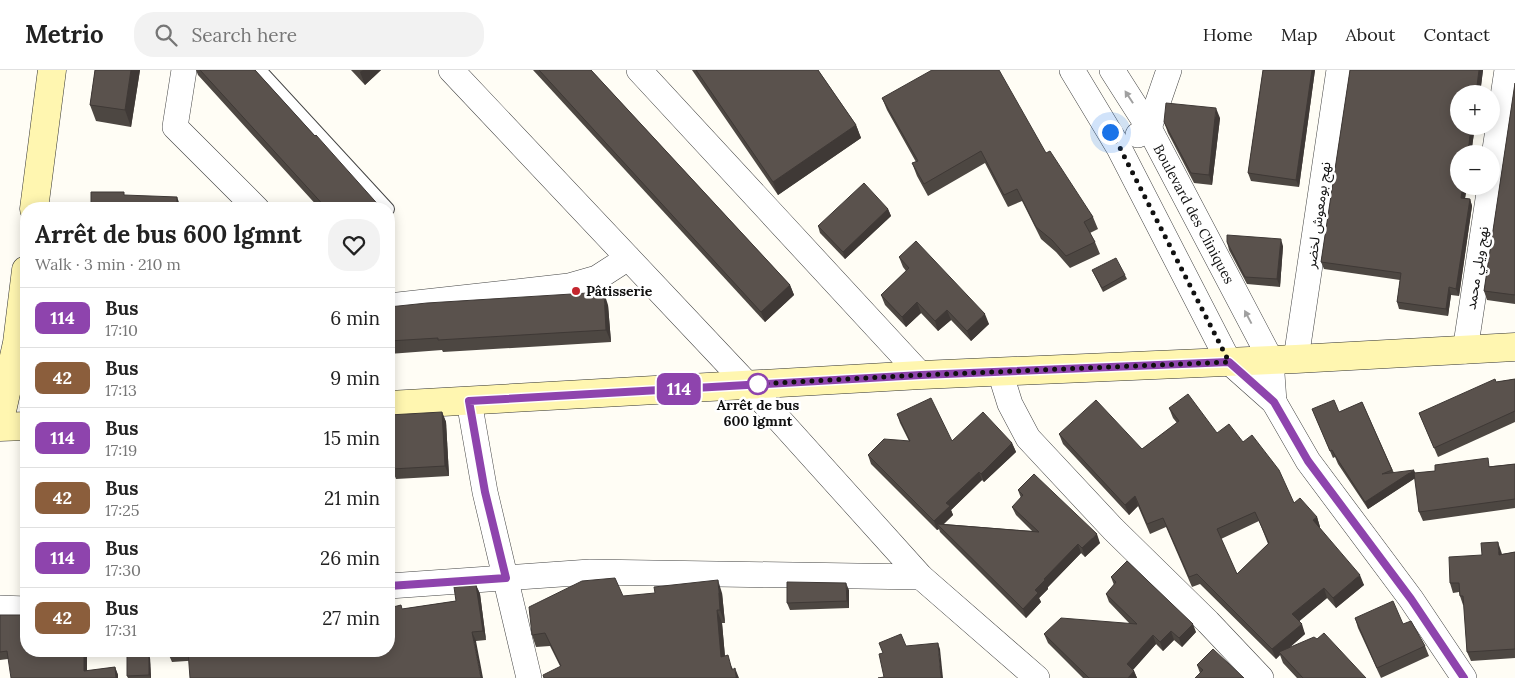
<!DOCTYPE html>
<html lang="en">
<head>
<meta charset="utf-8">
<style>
  body { margin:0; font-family:Lora,"Noto Sans Arabic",serif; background:#f2f2f2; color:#222; height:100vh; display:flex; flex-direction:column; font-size:19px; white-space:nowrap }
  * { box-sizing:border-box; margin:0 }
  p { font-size:16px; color:#767676 }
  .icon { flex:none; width:28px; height:28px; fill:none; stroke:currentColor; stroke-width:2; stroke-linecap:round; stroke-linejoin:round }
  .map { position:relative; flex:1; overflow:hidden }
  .drawer { position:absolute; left:20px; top:132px; width:375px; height:455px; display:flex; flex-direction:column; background:#fff; border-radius:20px; box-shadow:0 2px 12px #0003 }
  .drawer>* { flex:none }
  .badge { padding:0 10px; border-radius:8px; font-size:18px; line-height:32px }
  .controls { position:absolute; left:1450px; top:15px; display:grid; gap:10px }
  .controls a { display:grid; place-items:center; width:50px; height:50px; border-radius:50%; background:#fff; box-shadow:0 2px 12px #0003; font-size:25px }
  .you { position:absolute; width:25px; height:25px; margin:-12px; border:4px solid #fff; border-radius:50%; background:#1a73e8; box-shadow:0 0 0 8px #1a73e833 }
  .map>.badge { position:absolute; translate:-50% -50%; box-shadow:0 0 0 2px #fff }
  .round { display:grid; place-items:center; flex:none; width:52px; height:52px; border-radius:20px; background:#f2f2f2 }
  .head { display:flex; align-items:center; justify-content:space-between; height:85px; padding:0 15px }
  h1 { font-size:24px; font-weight:700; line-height:38px }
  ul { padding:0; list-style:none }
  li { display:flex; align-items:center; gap:15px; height:60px; padding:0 15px; border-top:1px solid #e0e0e0 }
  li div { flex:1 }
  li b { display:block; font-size:19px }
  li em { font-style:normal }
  li .badge { min-width:55px; font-weight:700; text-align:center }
  header { display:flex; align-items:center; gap:30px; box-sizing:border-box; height:70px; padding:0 25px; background:#fff; border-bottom:1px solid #e0e0e0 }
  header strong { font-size:24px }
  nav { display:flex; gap:28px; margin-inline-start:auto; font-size:18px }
  .search { width:350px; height:45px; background:#f2f2f2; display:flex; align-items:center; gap:12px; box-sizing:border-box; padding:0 18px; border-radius:20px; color:#767676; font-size:19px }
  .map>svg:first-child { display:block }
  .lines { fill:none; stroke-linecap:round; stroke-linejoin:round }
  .lane-casing { stroke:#444; stroke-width:14 }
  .street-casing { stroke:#444; stroke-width:26 }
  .secondary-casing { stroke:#333; stroke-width:29 }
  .lane { stroke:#fff; stroke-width:12 }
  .street { stroke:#fff; stroke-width:25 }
  .secondary { stroke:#fff6b0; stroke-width:28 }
  .wall { fill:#4d4742; fill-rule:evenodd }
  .shaded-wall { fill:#3f3936 }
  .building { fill:#5a524d; stroke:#3f3936; fill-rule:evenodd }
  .oneway { fill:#a0a0a0 }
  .line-casing { stroke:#fff; stroke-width:11 }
  .line { stroke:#8e44ad; stroke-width:8 }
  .walk { stroke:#111; stroke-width:5; stroke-dasharray:0 9 }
  .poi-dot { fill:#c4262e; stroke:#fff; stroke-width:2 }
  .stop-dot { fill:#fff; stroke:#8e44ad; stroke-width:2.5 }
  .labels { text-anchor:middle; stroke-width:5; stroke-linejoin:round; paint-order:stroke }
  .street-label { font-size:14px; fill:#111; stroke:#fff }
  .poi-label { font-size:14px; font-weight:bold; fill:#111; stroke:#fff; text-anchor:start }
  .stop-label { font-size:14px; font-weight:bold; fill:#111; stroke:#fff }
</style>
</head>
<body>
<header>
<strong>Metrio</strong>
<div class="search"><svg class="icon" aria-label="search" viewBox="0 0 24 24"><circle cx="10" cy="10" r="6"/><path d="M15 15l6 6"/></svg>Search here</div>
<nav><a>Home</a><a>Map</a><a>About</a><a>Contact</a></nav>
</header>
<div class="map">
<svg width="1515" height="608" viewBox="0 0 1515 608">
  <rect width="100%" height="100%" fill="#fffdf5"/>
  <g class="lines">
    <g class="lane-casing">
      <polyline id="lane" points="260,0 388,139"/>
    </g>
    <g class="street-casing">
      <g id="street">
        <polyline points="184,0 175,57 257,139"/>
        <polyline points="451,0 748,315 921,507 1037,608"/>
        <polyline points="639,0 921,305"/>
        <polyline points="1072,0 1119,78 1229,292 1274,332 1308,391 1411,529 1464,608"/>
        <polyline points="1112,0 1149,58 1271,290 1274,332"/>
        <polyline points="1138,65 1149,58 1169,0"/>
        <polyline points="1491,106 1507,0"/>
        <polyline points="389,236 569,216 597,208 628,188"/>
        <polyline points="1465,281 1490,116"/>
        <polyline points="1296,289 1339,0"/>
        <polyline points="1000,302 1010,334 1028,368 1113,459 1208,552 1261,608"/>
        <polyline points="469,331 485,422 529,608"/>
        <polyline points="389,516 590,502 921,507"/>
        <polyline points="0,538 26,539"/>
      </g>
    </g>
    <g class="secondary-casing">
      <g id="secondary">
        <polyline points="34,139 52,0"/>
        <polyline points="389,335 921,305 1296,289 1515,277"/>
        <polyline points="0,350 17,273 26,200"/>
        <polyline points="0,357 26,356"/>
      </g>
    </g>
    <use href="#lane" class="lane"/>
    <use href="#street" class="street"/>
    <use href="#secondary" class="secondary"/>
  </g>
  <g class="wall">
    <polygon points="95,0 140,0 131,57 96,51 90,35"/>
    <polygon points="196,0 255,0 315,66 382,139 320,139 198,5"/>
    <polygon points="351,0 381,0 365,15"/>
    <polygon points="533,0 591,0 790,215 794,225 765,252"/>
    <polygon points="692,0 818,0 856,55 861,68 778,125"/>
    <polygon points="1263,0 1315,0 1299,117 1251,111 1248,103"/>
    <polygon points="1350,0 1483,0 1480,24 1459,24 1459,56 1475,56 1471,84 1459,84 1459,116 1467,116 1465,128 1470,129 1472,136 1459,226 1451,225 1448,246 1399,239 1397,232 1400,210 1324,199 1321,192"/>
    <polygon points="1515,13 1515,234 1487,230 1484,221"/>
    <polygon points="882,28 1046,83 1093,147 1098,159 1090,163 1095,172 1100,184 1070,198 1056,182 1041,169 1022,131 1008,137 985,93 928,126 917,106 912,93 916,92 887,40"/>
    <polygon points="1220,48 1212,115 1194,113 1168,63 1164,52"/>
    <polygon points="888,139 891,146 845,189 820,163 818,156"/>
    <polygon points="1227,172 1283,176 1280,217 1247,214 1229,180"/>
    <polygon points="899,187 989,254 971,271 951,250 938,261 921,243 906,257 885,235 881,225 906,201 903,197"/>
    <polygon points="1092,200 1125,205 1127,209 1103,222"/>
    <polygon points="608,235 611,272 443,282 442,280 389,284 389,237"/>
    <polygon points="1515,309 1515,352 1438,387 1419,343 1496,312"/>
    <polygon points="1362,332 1394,403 1415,403 1515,394 1515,438 1423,451 1419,442 1415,408 1368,439 1338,394 1335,387 1333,388 1312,339 1339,342"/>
    <path d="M 1169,338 L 1217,363 L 1243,372 L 1294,433 L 1317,447 L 1320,457 L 1319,457 L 1364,515 L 1336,538 L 1327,528 L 1299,551 L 1305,564 L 1289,578 L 1317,569 L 1366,608 L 1297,608 L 1283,593 L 1280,585 L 1276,589 L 1200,514 L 1192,517 L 1166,457 L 1150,464 L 1138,436 L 1129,445 L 1063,374 L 1059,364 L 1142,379 L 1177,353 L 1173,348 ZM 1259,451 L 1268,474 L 1237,504 L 1221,469 Z"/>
    <polygon points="442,342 446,352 449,406 396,409 392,399"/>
    <polygon points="897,344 952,371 1012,373 1016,382 984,412 982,410 951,440 953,445 944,454 1032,461 1016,445 1012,437 1021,428 1018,420 1100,473 1085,487 1081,483 1048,517 1048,519 1039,528 1041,532 1026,548 940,462 939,459 937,460 871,394 868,385 909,371 900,353"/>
    <polygon points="1501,481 1502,484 1515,482 1515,588 1471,591 1467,582 1464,535 1463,535 1460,526 1459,522 1453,523 1450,513 1482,485"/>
    <polygon points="1111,507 1196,562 1182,577 1174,570 1163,581 1156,574 1133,600 1134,601 1137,608 1083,608 1048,573 1044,564 1130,554 1109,532 1106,524 1114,515"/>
    <polygon points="476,515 480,524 486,570 476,571 172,592 168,583 402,539 456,531"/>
    <polygon points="849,520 849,538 790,540 787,533"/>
    <polygon points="722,523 725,553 722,553 725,586 733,599 560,596 550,576 536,577 532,565 623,526"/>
    <polygon points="0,545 87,601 115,597 118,605 118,608 8,589 0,590"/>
    <polygon points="1355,548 1403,554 1425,576 1429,586 1381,608 1358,558"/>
    <polygon points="150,588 151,608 128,608 127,606"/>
    <polygon points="1197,595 1244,608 1200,603"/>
  </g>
  <g class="shaded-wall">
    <polygon points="131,0 140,0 131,57 125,40"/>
    <polygon points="363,0 381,0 365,15 360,2"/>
    <polygon points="1312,0 1315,0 1299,117 1296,110"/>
    <polygon points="1479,0 1483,0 1480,24 1476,24"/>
    <polygon points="1216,38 1220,48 1212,115 1209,105"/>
    <polygon points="856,55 861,68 778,125 773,112"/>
    <polygon points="1471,56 1475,56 1471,84 1468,84"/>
    <polygon points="1463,116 1467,116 1464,135 1461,128"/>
    <polygon points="177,127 180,135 180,139 177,139"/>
    <polygon points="1470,129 1472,136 1459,226 1456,219"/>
    <polygon points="888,139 891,146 845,189 843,182"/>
    <polygon points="390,147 395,160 389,165 389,148"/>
    <polygon points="1281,169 1283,176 1280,217 1277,209"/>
    <polygon points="790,215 794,225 765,252 761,242"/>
    <polygon points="1449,217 1451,225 1448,246 1446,239"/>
    <polygon points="604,222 608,235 611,272 606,260"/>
    <polygon points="917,232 921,243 906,257 902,247"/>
    <polygon points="947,240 951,250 938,261 935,251"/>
    <polygon points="985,244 989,254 971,271 967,261"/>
    <polygon points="442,342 446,352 449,406 445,396"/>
    <polygon points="1012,373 1016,382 984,412 981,404"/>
    <polygon points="1414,400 1417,407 1368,439 1365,432"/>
    <polygon points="979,402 982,410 951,440 953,445 940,457 937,454 939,459 937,460 934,451 946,433"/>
    <polygon points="1135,426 1138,436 1129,445 1125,435"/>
    <polygon points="1317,447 1320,457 1317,460 1313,450"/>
    <polygon points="1097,464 1100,473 1085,487 1082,478"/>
    <polygon points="1498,472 1501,481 1502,494 1499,485"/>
    <polygon points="1078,474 1081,483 1048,517 1048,519 1039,528 1041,532 1026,548 1023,539 1035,520 1044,509"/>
    <polygon points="1360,505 1364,515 1336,538 1333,528"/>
    <polygon points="718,510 722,523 725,553 720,540"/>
    <polygon points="846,513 849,520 849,538 847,531"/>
    <polygon points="476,515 480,524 486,570 483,561"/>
    <polygon points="1324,518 1327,528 1296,554 1292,544"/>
    <polygon points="717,540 722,553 726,599 721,587"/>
    <polygon points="1193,554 1196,562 1182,577 1179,568"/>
    <polygon points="1302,554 1305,564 1281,585 1279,582 1280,585 1276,589 1272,579"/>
    <polygon points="1171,561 1174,570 1163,581 1160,572"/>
    <polygon points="472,562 476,571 483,608 481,608"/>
    <polygon points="1153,565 1156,574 1130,603 1127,594"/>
    <polygon points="938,573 940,579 943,608 941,608"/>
    <polygon points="84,581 87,581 87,608 84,601"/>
    <polygon points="149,585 150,588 151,608 149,605"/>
    <polygon points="115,597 118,605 118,608 116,608"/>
    <polygon points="735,598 739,608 736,608"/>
    <polygon points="1134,601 1137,608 1128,608"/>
  </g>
  <g class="building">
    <polygon points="95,0 131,0 125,40 90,35"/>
    <polygon points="200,0 255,0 315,66 316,65 382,139 327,139"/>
    <polygon points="539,0 591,0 790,215 761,242"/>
    <polygon points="696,0 818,0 856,55 773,112"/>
    <polygon points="932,0 999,0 1046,83 1050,81 1093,147 1084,152 1095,172 1066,186 1052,170 1036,157 1017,119 1004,125 981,81 924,114 912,93 918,91 882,28"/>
    <polygon points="1263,0 1312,0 1296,110 1248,103"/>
    <polygon points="1350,0 1479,0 1476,24 1459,24 1459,56 1471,56 1468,84 1459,84 1459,116 1463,116 1461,128 1470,129 1456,219 1449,217 1446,239 1397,232 1401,203 1321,192"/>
    <polygon points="1515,13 1515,225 1484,221"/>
    <polygon points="1166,33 1216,38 1209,105 1191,103 1164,52"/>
    <polygon points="864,113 888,139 843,182 818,156"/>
    <polygon points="91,122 124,122 124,125 177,127 177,139 91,139"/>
    <polygon points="1227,165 1281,169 1277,209 1245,207 1227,172"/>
    <polygon points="916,171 985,244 967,261 947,240 935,251 917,232 902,247 881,225 909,198 899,187"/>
    <polygon points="1116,188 1125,205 1102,218 1092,200"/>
    <polygon points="604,222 606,260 438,270 438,268 389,271 389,237 427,233"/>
    <polygon points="1495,309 1496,312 1515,309 1515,341 1434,378 1419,343"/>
    <path d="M 1188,324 L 1217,363 L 1229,354 L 1243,372 L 1252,365 L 1279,400 L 1294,433 L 1300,428 L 1317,447 L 1313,450 L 1360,505 L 1333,528 L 1324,518 L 1292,544 L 1302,554 L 1272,579 L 1197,504 L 1189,507 L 1163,448 L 1147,454 L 1135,426 L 1125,435 L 1059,364 L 1096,330 L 1142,379 L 1179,351 L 1169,338 ZM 1255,442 L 1269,473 L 1237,504 L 1217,459 Z"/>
    <polygon points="931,328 952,371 983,342 1012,373 981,404 979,402 946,433 950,436 934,451 868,385 884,369 910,371 897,344"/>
    <polygon points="1334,330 1339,342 1362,332 1392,400 1382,404 1414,400 1365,432 1336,387 1332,380 1330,381 1312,339"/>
    <polygon points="442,342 445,396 392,399 389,345"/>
    <polygon points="1488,388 1489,397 1515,394 1515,429 1419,442 1414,403 1435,401 1435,395"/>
    <polygon points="1034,404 1097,464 1082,478 1078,474 1044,509 1045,510 1035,520 1038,523 1023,539 937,454 1039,462 1012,437 1023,425 1018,420"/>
    <polygon points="1498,472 1499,485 1515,482 1515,579 1467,582 1463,526 1460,526 1459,513 1450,513 1449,487 1482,485 1481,473"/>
    <polygon points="1127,491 1193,554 1179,568 1171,561 1160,572 1153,565 1127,594 1134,601 1128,608 1089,608 1044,564 1061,548 1137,554 1106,524 1116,512 1111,507"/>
    <polygon points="615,508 623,526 655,523 654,517 718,510 720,540 717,540 721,587 728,585 732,600 735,598 736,608 544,608 543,605 561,596 545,563 532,565 529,537 582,511"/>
    <polygon points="787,512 846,513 847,531 787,533"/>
    <polygon points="476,515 483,561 472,562 481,608 190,608 188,581 168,583 168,581 389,581 389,538 401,535 402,539 456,531 454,517"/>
    <polygon points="1393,531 1403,554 1411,551 1425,576 1377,598 1355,548"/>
    <polygon points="0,545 26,545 26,581 84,581 84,601 115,597 116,608 11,608 7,581 0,582"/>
    <polygon points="1324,563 1366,608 1303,608 1279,582 1314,567 1317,569"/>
    <polygon points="901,564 906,576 938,573 941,608 878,608 884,607 879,584 883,583 879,573"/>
    <polygon points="1213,579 1244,608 1195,608 1203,600 1197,595"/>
    <polygon points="127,585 149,585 149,605 127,606"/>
  </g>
  <defs><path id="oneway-solid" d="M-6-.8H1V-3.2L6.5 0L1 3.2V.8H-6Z" transform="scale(1.25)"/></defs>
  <g class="oneway">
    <use href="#oneway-solid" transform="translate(1129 27) rotate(-123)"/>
    <use href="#oneway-solid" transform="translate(1248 247) rotate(-118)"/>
  </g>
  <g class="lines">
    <g class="line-casing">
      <polyline id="line" points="389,516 506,508 485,422 469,331 921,305 1229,292 1274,332 1308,391 1411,529 1464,608"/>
    </g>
    <use href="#line" class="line"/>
    <polyline class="walk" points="758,314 921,305 1229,292 1120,78 1110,62"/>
  </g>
  <circle class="poi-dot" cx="576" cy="221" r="5"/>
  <circle class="stop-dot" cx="758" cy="314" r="10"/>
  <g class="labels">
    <g class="street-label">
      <text transform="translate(1194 144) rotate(62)" y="5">Boulevard des Cliniques</text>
      <text transform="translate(1318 145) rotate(-82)" y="5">نهج بومعوش لخضر</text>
      <text transform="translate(1477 198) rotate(-81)" y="5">نهج ويلي محمد</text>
    </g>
    <g class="poi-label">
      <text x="586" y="226">Pâtisserie</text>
    </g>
    <g class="stop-label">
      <text x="758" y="340">Arrêt de bus<tspan x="758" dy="16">600 lgmnt</tspan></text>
    </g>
  </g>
</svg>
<div class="controls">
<a>+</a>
<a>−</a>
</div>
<div class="you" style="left:1110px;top:62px"></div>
<b class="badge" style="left:679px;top:319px;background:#8e44ad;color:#fff">114</b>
<section class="drawer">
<div class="head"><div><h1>Arrêt de bus 600 lgmnt</h1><p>Walk · 3 min · 210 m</p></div><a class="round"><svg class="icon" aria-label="heart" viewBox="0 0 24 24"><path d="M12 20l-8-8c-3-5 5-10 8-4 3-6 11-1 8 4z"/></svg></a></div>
<ul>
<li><span class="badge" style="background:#8e44ad;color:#fff">114</span><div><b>Bus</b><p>17:10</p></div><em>6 min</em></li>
<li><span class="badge" style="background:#8b5e3c;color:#fff">42</span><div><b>Bus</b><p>17:13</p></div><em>9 min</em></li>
<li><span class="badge" style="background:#8e44ad;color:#fff">114</span><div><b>Bus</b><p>17:19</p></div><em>15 min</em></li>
<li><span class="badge" style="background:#8b5e3c;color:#fff">42</span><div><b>Bus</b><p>17:25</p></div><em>21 min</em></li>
<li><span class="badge" style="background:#8e44ad;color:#fff">114</span><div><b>Bus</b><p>17:30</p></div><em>26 min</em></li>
<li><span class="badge" style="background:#8b5e3c;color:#fff">42</span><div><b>Bus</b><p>17:31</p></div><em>27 min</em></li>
</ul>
</section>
</div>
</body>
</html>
